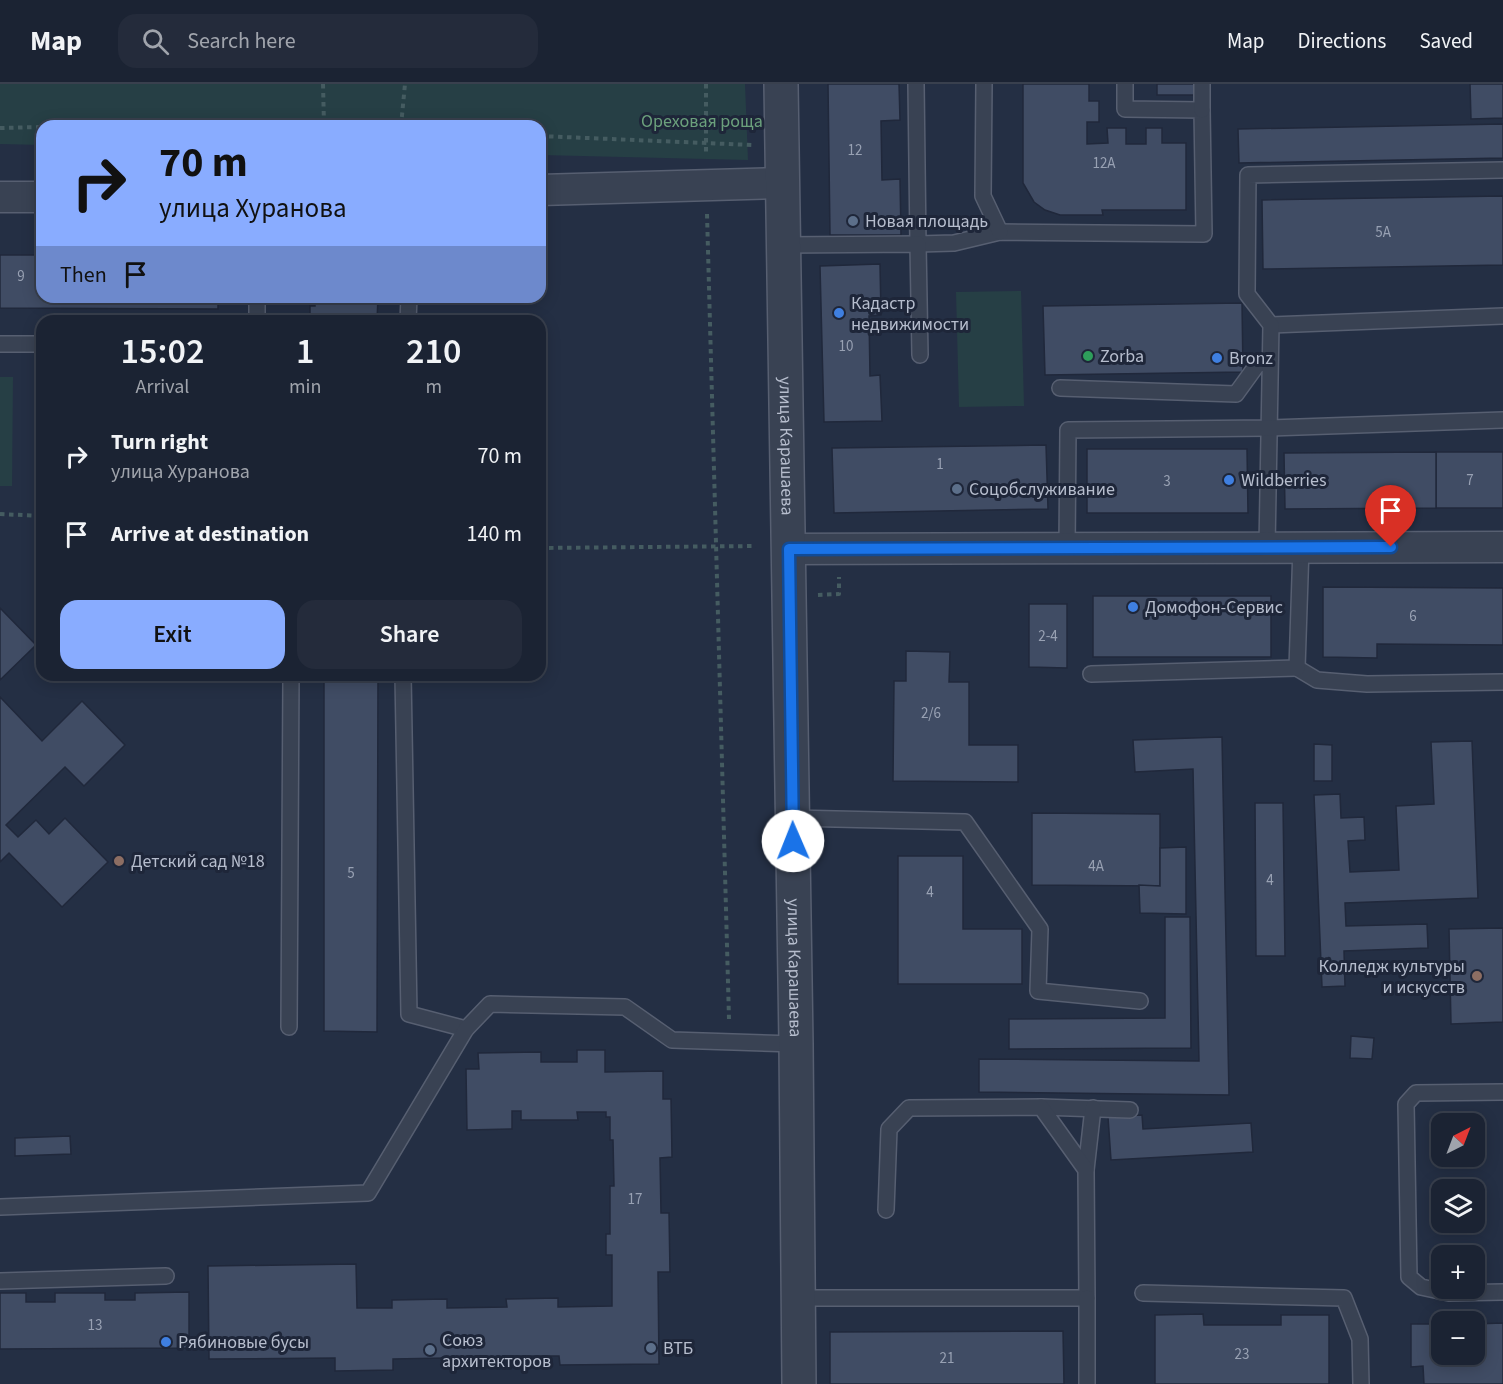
<!DOCTYPE html>
<meta charset="utf-8">
<style>
:root{--surface:#1b2333;--page:#242b3b;--text:#f1f3f6;--muted:#a0a4ac;--line:#39404e;--accent:#89acff}
body{margin:0;font-family:"Source Sans 3",sans-serif;background:var(--page);color:var(--text);height:100vh;display:flex;flex-direction:column;font-size:22px;white-space:nowrap}
*{box-sizing:border-box;margin:0}
p{font-size:20px;color:var(--muted)}
.icon{flex:none;width:33px;height:33px;fill:none;stroke:currentColor;stroke-width:2;stroke-linecap:round;stroke-linejoin:round}
.map{position:relative;flex:1;overflow:hidden}
.details{position:absolute;left:36px;top:231px;width:510px;height:366px;display:flex;flex-direction:column;background:var(--surface);border-radius:18px;box-shadow:0 3px 15px #0003,0 0 0 2px var(--line)}
.details>*{flex:none}
.hud{position:absolute;left:36px;top:36px;width:510px;height:183px;border-radius:18px;box-shadow:0 3px 15px #0003,0 0 0 2px var(--line);background:#89acff;color:#111;overflow:hidden}
.needle{width:39px;rotate:42deg}
.tools{position:absolute;left:1431px;top:1029px;display:grid;gap:12px}
.tools a{display:grid;place-items:center;width:54px;height:54px;border-radius:12px;background:var(--surface);box-shadow:0 3px 15px #0003,0 0 0 2px var(--line);font-size:30px}
.pin{position:absolute;display:grid;place-items:center;width:51px;height:51px;color:#fff;margin:-62px -26px;border-radius:50% 50% 50% 0;rotate:-45deg;box-shadow:0 0 6px #0007}
.pin .icon{rotate:45deg}
.me{position:absolute;width:66px;margin:-33px;rotate:359deg;stroke-linejoin:round;filter:drop-shadow(0 0 4px #0008)}
.turn{display:flex;align-items:center;gap:21px;height:126px;padding:0 24px;font-size:27px}
.turn .icon{width:78px;height:78px;stroke-width:2.5}
.turn b{display:block;font-size:42px;line-height:51px}
.then{display:flex;align-items:center;height:57px;padding:0 24px;background:#0003;gap:12px;font-size:22px}
.eta{display:flex;justify-content:space-evenly;align-items:center;height:102px;text-align:center}
.eta b{font-size:36px;font-weight:600;line-height:42px}
.action{display:flex;gap:12px;margin-top:auto;padding:12px 24px}
.action a{flex:1;height:69px;border-radius:18px;background:var(--accent);color:#111;font-size:24px;font-weight:600;line-height:69px;text-align:center}
.action a+a{background:var(--page);color:var(--text)}
ul{padding:0;list-style:none}
li{display:flex;align-items:center;gap:18px;height:78px;padding:0 24px}
li div{flex:1}
li b{display:block;font-size:22px}
li em{font-style:normal}
header{display:flex;align-items:center;gap:36px;box-sizing:border-box;height:84px;padding:0 30px;background:var(--surface);border-bottom:2px solid var(--line)}
header strong{font-size:28px}
nav{display:flex;gap:33px;margin-inline-start:auto;font-size:21px}
.search{width:420px;height:54px;background:var(--page);display:flex;align-items:center;gap:15px;box-sizing:border-box;padding:0 21px;border-radius:18px;color:var(--muted);font-size:22px}
.map>svg:first-child{display:block}
.green{fill:#263f45}
.building{fill:#404c64;stroke:#20283b;stroke-width:1.5}
.lines{fill:none;stroke-linecap:round;stroke-linejoin:round}
.service-casing{stroke:#575f71;stroke-width:18}
.minor-casing{stroke:#575f71;stroke-width:33}
.tertiary-casing{stroke:#575f71;stroke-width:36}
.path{stroke:#455c61;stroke-width:4;stroke-dasharray:4.5 4.5;stroke-linecap:butt}
.service{stroke:#394253;stroke-width:15}
.minor{stroke:#394253;stroke-width:30}
.tertiary{stroke:#394253;stroke-width:33}
.route-casing{stroke:#114b97;stroke-width:15}
.route{stroke:#1a73e8;stroke-width:10}
.service-dot{fill:#5c6f8a;stroke:#1e2639;stroke-width:2}
.shop-dot{fill:#3f7fe0;stroke:#1e2639;stroke-width:2}
.leisure-dot{fill:#2e9e5b;stroke:#1e2639;stroke-width:2}
.education-dot{fill:#8d6e63;stroke:#1e2639;stroke-width:2}
.labels{text-anchor:middle;dominant-baseline:central;stroke-width:6;stroke-linejoin:round;paint-order:stroke}
.number-label{font-size:15px;fill:#98a1b3}
.park-label{font-size:18px;fill:#6ba07c;stroke:#1e2639}
.poi-label{font-size:18px;fill:#b6bdcd;stroke:#1e2639;text-anchor:start}
.street-label{font-size:18px;fill:#b6bdcd;stroke:#1e2639}
</style>
<header>
<strong>Map</strong>
<div class="search"><svg class="icon" aria-label="search" viewBox="0 0 24 24"><circle cx="10" cy="10" r="6"/><path d="M15 15l6 6"/></svg>Search here</div>
<nav><a>Map</a><a>Directions</a><a>Saved</a></nav>
</header>
<div class="map">
<svg width="1503" height="1300" viewBox="0 0 1503 1300">
<rect width="100%" height="100%" fill="#242f44"/>
<!-- green -->
<g class="green">
<polygon points="0,0 745,0 748,76 540,71 540,42 42,42 42,61 0,60"/>
<polygon points="1021,207 1024,322 959,323 956,208"/>
<polygon points="0,293 13,293 12,402 0,402"/>
</g>
<!-- building -->
<g class="building">
<polygon points="828,0 899,0 900,36 881,37 882,96 900,95 901,151 830,151"/>
<polygon points="1023,0 1089,0 1089,17 1099,17 1099,38 1087,38 1087,60 1108,59 1107,44 1126,44 1126,60 1146,60 1146,44 1162,44 1162,59 1186,59 1186,126 1102,126 1103,131 1060,131 1045,126 1034,118 1023,99"/>
<rect x="1157" y="0" width="38" height="11"/>
<polygon points="1470,0 1503,0 1503,34 1471,35"/>
<polygon points="1503,40 1503,74 1239,79 1238,45"/>
<polygon points="1503,112 1503,181 1263,185 1262,116"/>
<polygon points="0,171 42,171 42,213 218,213 218,225 0,224"/>
<polygon points="880,180 881,231 869,232 870,292 880,291 882,337 824,338 820,182"/>
<polygon points="315,213 378,213 377,237 310,237 310,222 315,222"/>
<polygon points="1242,219 1243,288 1045,291 1043,222"/>
<polygon points="1046,361 1048,425 834,429 832,364"/>
<polygon points="1087,365 1247,365 1248,429 1087,429"/>
<rect x="1436" y="368" width="67" height="56"/>
<polygon points="1436,368 1436,424 1285,425 1284,369"/>
<polygon points="1323,503 1503,504 1503,561 1377,560 1377,574 1323,573"/>
<rect x="1093" y="512" width="178" height="61"/>
<polygon points="1029,520 1067,520 1067,584 1029,583"/>
<polygon points="0,524 36,561 0,596"/>
<polygon points="906,567 950,568 949,598 969,598 969,661 1018,661 1018,698 893,697 894,597 906,597"/>
<polygon points="324,591 378,591 377,948 324,947"/>
<polygon points="0,613 42,657 82,617 125,661 84,702 65,683 6,741 18,753 36,736 49,750 65,734 108,778 62,823 9,769 0,778"/>
<polygon points="1222,653 1229,1011 979,1008 979,975 1199,977 1193,685 1135,688 1133,656"/>
<polygon points="1472,657 1478,814 1345,819 1346,842 1427,840 1428,864 1344,867 1345,902 1322,903 1314,711 1340,710 1341,734 1364,733 1365,756 1348,757 1350,788 1399,786 1396,722 1434,720 1431,658"/>
<polygon points="1314,660 1332,661 1332,697 1314,697"/>
<polygon points="1255,719 1283,719 1285,872 1256,872"/>
<polygon points="1032,729 1160,730 1160,802 1032,801"/>
<polygon points="1186,763 1186,830 1140,829 1139,801 1160,802 1160,764"/>
<polygon points="898,772 963,772 963,845 1022,845 1022,900 898,900"/>
<polygon points="1165,833 1190,833 1191,964 1009,965 1009,935 1165,934"/>
<polygon points="1503,844 1503,938 1451,940 1449,845"/>
<polygon points="1351,952 1374,954 1372,975 1350,974"/>
<polygon points="577,966 605,966 605,988 663,987 663,1015 671,1015 672,1073 660,1074 661,1129 669,1129 670,1188 658,1188 659,1280 560,1281 559,1272 503,1272 503,1282 447,1283 447,1274 393,1275 393,1286 335,1287 335,1274 209,1275 208,1182 356,1180 357,1224 392,1224 392,1216 447,1215 447,1224 507,1223 506,1215 558,1214 558,1223 612,1222 612,1171 606,1171 606,1150 610,1150 610,1102 614,1102 613,1056 610,1056 610,1033 606,1033 606,1028 577,1028 578,1036 521,1036 521,1027 512,1027 512,1045 467,1046 466,985 479,985 478,969 541,968 541,978 577,978"/>
<polygon points="1142,1031 1143,1045 1251,1039 1253,1068 1111,1076 1108,1033"/>
<polygon points="70,1052 71,1070 15,1072 15,1054"/>
<polygon points="189,1208 189,1264 0,1265 0,1209 26,1209 26,1218 55,1218 55,1209 105,1209 105,1216 135,1216 135,1209"/>
<polygon points="1203,1230 1204,1241 1281,1241 1281,1231 1329,1231 1329,1300 1155,1300 1155,1231"/>
<polygon points="1503,1239 1503,1300 1424,1300 1423,1282 1411,1283 1411,1240 1442,1240 1442,1270 1474,1270 1474,1240"/>
<polygon points="1063,1247 1064,1300 830,1300 830,1248"/>
</g>
<g class="lines">
<defs>
<g id="service">
<polyline points="916,0 918,160 954,159 1000,148 1204,150 1202,26 1125,25 1125,0"/>
<polyline points="984,0 983,112 1000,148"/>
<polyline points="1202,0 1202,26"/>
<polyline points="783,161 918,160 920,271"/>
<polyline points="257,213 257,237"/>
<polyline points="408,237 409,213"/>
<polyline points="1271,241 1503,232"/>
<polyline points="0,260 42,260"/>
<polyline points="1060,304 1236,310 1257,281 1270,276"/>
<polyline points="1267,463 1271,241 1247,210 1248,91 1503,86"/>
<polyline points="1067,464 1068,346 1269,344 1503,336"/>
<polyline points="1297,584 1317,596 1367,600 1503,598"/>
<polyline points="1091,590 1297,584 1301,463"/>
<polyline points="403,591 409,930 466,945"/>
<polyline points="793,734 965,738 1040,845 1038,907 1140,917"/>
<polyline points="289,943 291,591"/>
<polyline points="1503,1008 1416,1009 1406,1020 1409,1193 1421,1203 1449,1209 1503,1208"/>
<polyline points="1041,1023 1130,1026"/>
<polyline points="1086,1086 1093,1024"/>
<polyline points="0,1123 368,1109 466,945 490,920 625,923 672,956 796,960"/>
<polyline points="0,1197 166,1192"/>
<polyline points="1143,1209 1344,1214 1360,1255 1361,1300"/>
<polyline points="797,1214 1087,1214 1086,1086 1041,1023 909,1024 889,1045 886,1126"/>
<polyline points="1087,1214 1087,1300"/>
</g>
<g id="minor">
<polyline points="540,106 782,99"/>
<polyline points="0,113 42,113"/>
<polyline points="789,465 1503,463"/>
</g>
<g id="tertiary">
<path id="s1" d="M781,0L796,960L799,1300"/>
</g>
</defs>
<!-- service casing -->
<use href="#service" class="service-casing"/>
<!-- minor casing -->
<use href="#minor" class="minor-casing"/>
<!-- tertiary casing -->
<use href="#tertiary" class="tertiary-casing"/>
<!-- path -->
<g class="path">
<polyline points="323,0 324,41"/>
<polyline points="706,0 706,71"/>
<polyline points="210,42 342,42"/>
<polyline points="401,42 405,0"/>
<polyline points="0,44 42,43"/>
<polyline points="540,52 752,61"/>
<polyline points="707,130 729,935"/>
<polyline points="0,430 42,432"/>
<polyline points="540,464 756,462"/>
<polyline points="818,511 839,510 839,493"/>
</g>
<!-- service -->
<use href="#service" class="service"/>
<!-- minor -->
<use href="#minor" class="minor"/>
<!-- tertiary -->
<use href="#tertiary" class="tertiary"/>
</g>
<g class="lines">
<defs>
<polyline id="route" points="793,757 789,465 1391,463"/>
</defs>
<!-- route casing -->
<use href="#route" class="route-casing"/>
<!-- route -->
<use href="#route" class="route"/>
</g>
<!-- markers -->
<g class="service-dot">
<circle cx="853" cy="137" r="6"/>
<circle cx="957" cy="405" r="6"/>
<circle cx="651" cy="1264" r="6"/>
<circle cx="430" cy="1266" r="6"/>
</g>
<g class="shop-dot">
<circle cx="839" cy="229" r="6"/>
<circle cx="1217" cy="274" r="6"/>
<circle cx="1229" cy="396" r="6"/>
<circle cx="1133" cy="523" r="6"/>
<circle cx="166" cy="1258" r="6"/>
</g>
<circle class="leisure-dot" cx="1088" cy="272" r="6"/>
<g class="education-dot">
<circle cx="119" cy="777" r="6"/>
<circle cx="1477" cy="892" r="6"/>
</g>
<g class="labels">
<!-- number labels -->
<g class="number-label">
<text x="855" y="66">12</text>
<text x="1104" y="79">12А</text>
<text x="1383" y="148">5А</text>
<text x="21" y="192">9</text>
<text x="846" y="262">10</text>
<text x="940" y="380">1</text>
<text x="1470" y="396">7</text>
<text x="1167" y="397">3</text>
<text x="1413" y="532">6</text>
<text x="1048" y="552">2-4</text>
<text x="931" y="629">2/6</text>
<text x="1096" y="782">4А</text>
<text x="351" y="789">5</text>
<text x="1270" y="796">4</text>
<text x="930" y="808">4</text>
<text x="635" y="1115">17</text>
<text x="95" y="1241">13</text>
<text x="1242" y="1270">23</text>
<text x="947" y="1274">21</text>
</g>
<!-- park labels -->
<g class="park-label">
<text x="702" y="37">Ореховая роща</text>
</g>
<!-- poi labels -->
<g class="poi-label">
<text x="865" y="137">Новая площадь</text>
<text x="851" y="219">Кадастр<tspan x="851" dy="21">недвижимости</tspan></text>
<text x="1100" y="272">Zorba</text>
<text x="1229" y="274">Bronz</text>
<text x="1241" y="396">Wildberries</text>
<text x="969" y="405">Соцобслуживание</text>
<text x="1145" y="523">Домофон-Сервис</text>
<text x="131" y="777">Детский сад №18</text>
<text x="1465" y="882" text-anchor="end">Колледж культуры<tspan x="1465" dy="21">и искусств</tspan></text>
<text x="442" y="1256">Союз<tspan x="442" dy="21">архитекторов</tspan></text>
<text x="178" y="1258">Рябиновые бусы</text>
<text x="663" y="1264">ВТБ</text>
</g>
<!-- street labels -->
<g class="street-label">
<text stroke="none"><textPath href="#s1" startOffset="362">улица Карашаева</textPath></text>
<text stroke="none"><textPath href="#s1" startOffset="884">улица Карашаева</textPath></text>
</g>
</g>
</svg>
<div class="tools">
<a><svg class="needle" viewBox="-14 -14 28 28"><path d="M0-13l5 13h-10z" fill="#e53935"/><path d="M0 13l5-13h-10z" fill="#a0a4ac"/></svg></a>
<a><svg class="icon" aria-label="layers" viewBox="0 0 24 24"><path d="M12 4l9 5-9 5-9-5zM3 14l9 5 9-5"/></svg></a>
<a>+</a>
<a>−</a>
</div>
<div class="pin" style="left:1391px;top:463px;background:#d93025"><svg class="icon" aria-label="arrive" viewBox="0 0 24 24"><path d="M6 21V4h12l-3 4 3 4H6"/></svg></div>
<svg class="me" style="left:793px;top:757px" viewBox="-20 -20 40 40"><circle r="19" fill="#fff"/><path d="M0-13L10 11 0 6-10 11z" fill="#1a73e8"/></svg>
<div class="hud">
<div class="turn"><svg class="icon" aria-label="right" viewBox="0 0 24 24"><path d="M7 20v-9h11M14 6l5 5-5 5"/></svg><div><b>70 m</b>улица Хуранова</div></div>
<div class="then">Then<svg class="icon" aria-label="arrive" viewBox="0 0 24 24"><path d="M6 21V4h12l-3 4 3 4H6"/></svg></div>
</div>
<section class="details">
<div class="eta">
<div><b>15:02</b><p>Arrival</p></div>
<div><b>1</b><p>min</p></div>
<div><b>210</b><p>m</p></div>
</div>
<ul>
<li><svg class="icon" aria-label="right" viewBox="0 0 24 24"><path d="M7 20v-9h11M14 6l5 5-5 5"/></svg><div><b>Turn right</b><p>улица Хуранова</p></div><em>70 m</em></li>
<li><svg class="icon" aria-label="arrive" viewBox="0 0 24 24"><path d="M6 21V4h12l-3 4 3 4H6"/></svg><div><b>Arrive at destination</b></div><em>140 m</em></li>
</ul>
<div class="action"><a>Exit</a><a>Share</a></div>
</section>
</div>
